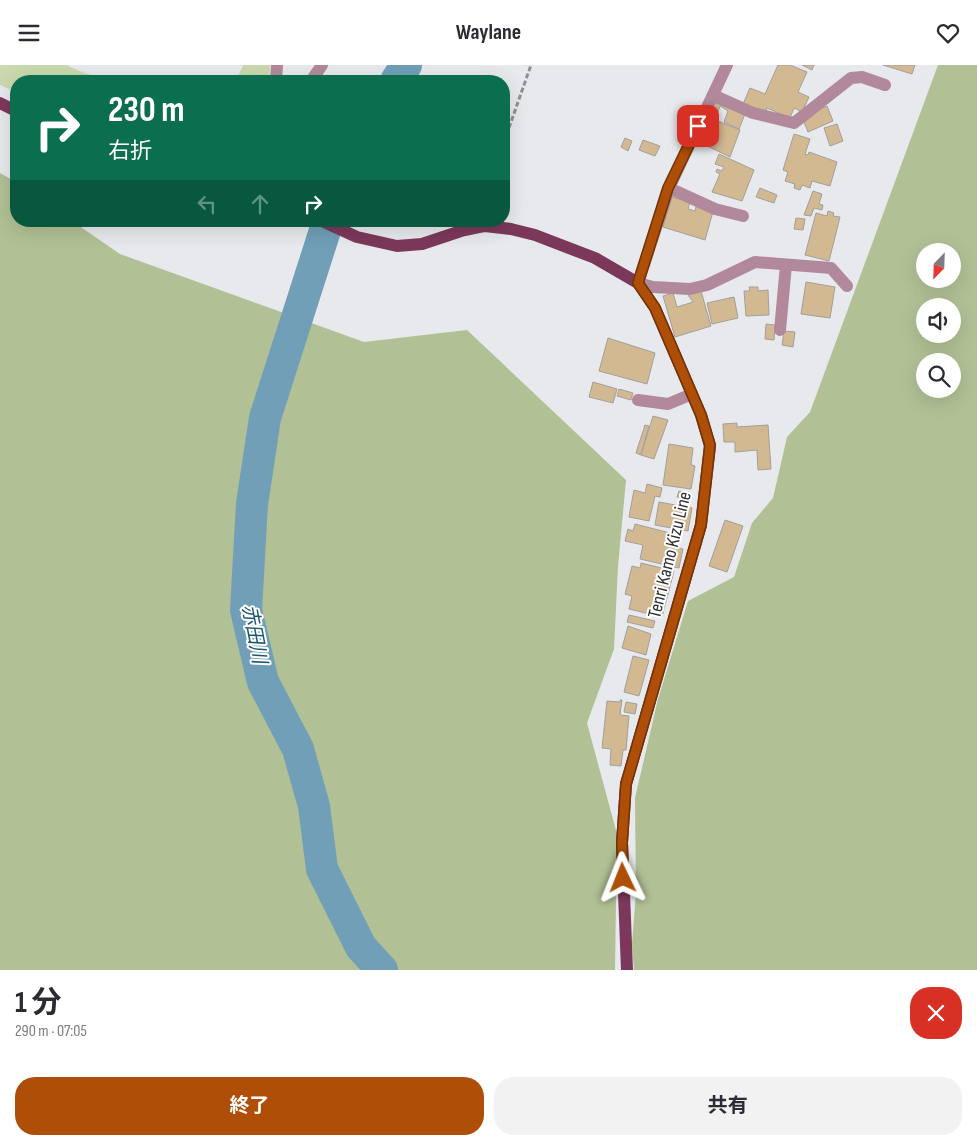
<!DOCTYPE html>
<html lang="ja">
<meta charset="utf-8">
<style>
:root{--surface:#fff;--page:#f2f2f3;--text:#2b2b33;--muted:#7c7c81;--accent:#ae4e07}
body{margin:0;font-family:"Sofia Sans Condensed","Noto Sans JP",sans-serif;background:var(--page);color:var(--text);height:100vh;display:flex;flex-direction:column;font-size:19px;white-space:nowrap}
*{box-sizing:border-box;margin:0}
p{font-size:16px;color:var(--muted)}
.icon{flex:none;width:28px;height:28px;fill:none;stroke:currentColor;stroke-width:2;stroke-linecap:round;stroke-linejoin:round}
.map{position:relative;height:905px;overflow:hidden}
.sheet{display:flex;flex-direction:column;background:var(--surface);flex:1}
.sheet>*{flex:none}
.guide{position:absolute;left:10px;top:10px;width:500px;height:152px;border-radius:20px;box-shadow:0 5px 20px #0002;background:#0b6e4f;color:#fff;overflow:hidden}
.needle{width:32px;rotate:203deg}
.controls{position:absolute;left:916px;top:178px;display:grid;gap:10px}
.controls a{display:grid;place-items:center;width:45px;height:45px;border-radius:50%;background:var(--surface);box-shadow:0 5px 20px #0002;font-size:25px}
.pin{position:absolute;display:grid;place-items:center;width:42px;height:42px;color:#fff;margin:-21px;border-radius:10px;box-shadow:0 2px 8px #0006}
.me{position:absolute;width:55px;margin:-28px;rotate:358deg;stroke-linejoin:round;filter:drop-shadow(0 0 4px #0008)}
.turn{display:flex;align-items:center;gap:18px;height:105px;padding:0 15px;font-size:22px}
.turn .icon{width:65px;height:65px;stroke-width:2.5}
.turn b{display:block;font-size:35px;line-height:42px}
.lanes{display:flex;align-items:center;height:48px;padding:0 15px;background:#0003;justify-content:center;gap:25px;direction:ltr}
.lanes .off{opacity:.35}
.round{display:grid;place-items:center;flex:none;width:52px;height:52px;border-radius:20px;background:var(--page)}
.summary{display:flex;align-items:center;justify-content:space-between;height:85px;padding:0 15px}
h1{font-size:30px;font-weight:700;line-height:38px}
.cta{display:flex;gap:10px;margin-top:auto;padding:10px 15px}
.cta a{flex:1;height:58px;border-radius:20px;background:var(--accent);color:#fff;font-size:20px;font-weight:700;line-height:58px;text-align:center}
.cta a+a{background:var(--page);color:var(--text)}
header{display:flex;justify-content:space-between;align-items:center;height:65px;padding:0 15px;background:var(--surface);font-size:22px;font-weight:700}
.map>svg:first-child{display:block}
.green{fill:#cad8af}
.forest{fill:#b1c095;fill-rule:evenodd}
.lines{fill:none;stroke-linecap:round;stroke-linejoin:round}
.river{stroke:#709fb7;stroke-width:32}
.building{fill:#d3b991;stroke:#a19f9d}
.path{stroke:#8f9092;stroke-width:3;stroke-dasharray:5 2.5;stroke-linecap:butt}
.street{stroke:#b1899b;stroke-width:12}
.primary{stroke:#7c385b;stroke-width:12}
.route-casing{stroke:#713305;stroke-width:12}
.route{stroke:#ae4e07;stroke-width:9}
.labels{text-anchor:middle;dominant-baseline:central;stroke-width:4;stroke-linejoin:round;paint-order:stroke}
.street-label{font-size:19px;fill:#2c2d2e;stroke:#fff}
.water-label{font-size:20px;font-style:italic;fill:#1c5771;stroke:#fff}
</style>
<header><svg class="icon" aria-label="menu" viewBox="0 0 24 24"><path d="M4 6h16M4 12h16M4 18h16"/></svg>Waylane<svg class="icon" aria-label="heart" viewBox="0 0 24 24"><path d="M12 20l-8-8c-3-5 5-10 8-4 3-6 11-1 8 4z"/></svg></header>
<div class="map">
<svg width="977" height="905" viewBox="0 0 977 905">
<rect width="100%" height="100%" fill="#e8e9ec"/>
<!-- green -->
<g class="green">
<polygon points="0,0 66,0 84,8 113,16 16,16 16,27 0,20"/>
<polygon points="243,0 270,0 269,16 236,16"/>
</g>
<!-- forest -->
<g class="forest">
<path d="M938,0H977V905H634L632,878L636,828L635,733L658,634L688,536L734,512L752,458L773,433L787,372L810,347ZM925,186H952V214H925ZM925,241H952V269H925ZM925,296H952V324H925Z"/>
<polygon points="0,108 16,117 16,156 72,156 120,189 364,277 467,265 626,415 618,501 614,584 587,658 617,769 615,905 0,905"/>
</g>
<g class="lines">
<!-- river -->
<g class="river">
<polyline points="396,16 406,0"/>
<polyline points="328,156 265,353 252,439 246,545 263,617 298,684 314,741 322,804 361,882 382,905"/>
</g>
</g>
<!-- building -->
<g class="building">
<polygon points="778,0 790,0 807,7 798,27 809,32 802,47 794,43 790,53 767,43 765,48 743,39 750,23 765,29"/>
<polygon points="802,0 814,0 812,5"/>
<polygon points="883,0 915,0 912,9"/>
<polygon points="715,38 745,49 739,64 724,57 728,46 722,42 720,41 716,52 710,49"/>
<polygon points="827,41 833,56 808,67 802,52"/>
<polygon points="708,52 740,65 730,92 699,77"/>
<polygon points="837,59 843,76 830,81 824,63"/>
<polygon points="794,69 810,74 805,89 808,90 809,87 837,97 830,121 812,116 810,123 802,120 800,125 794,123 795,119 785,116 788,107 783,105"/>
<polygon points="625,73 632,76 628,86 621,82"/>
<polygon points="643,75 660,81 655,91 639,85"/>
<polygon points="719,89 754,105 742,136 712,127 720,109 716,107 717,104 722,106 724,102 715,99"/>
<polygon points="760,123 777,130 774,138 756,132"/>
<polygon points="813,126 822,129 819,139 823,140 822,145 814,143 811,151 804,150"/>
<polygon points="672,132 690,137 688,144 695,146 697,138 714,143 705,175 663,162"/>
<polygon points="828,146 834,148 833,151 840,152 829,196 805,190 816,148 827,151"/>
<polygon points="796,153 805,154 803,165 794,164"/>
<polygon points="806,217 835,222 830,253 801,249"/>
<polygon points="749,222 758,222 758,226 768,225 769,250 746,251 744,226 750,226"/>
<polygon points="701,226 711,261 675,272 663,231 673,228 677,242 693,237 688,230"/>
<polygon points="734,232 738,253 712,259 707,238"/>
<polygon points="766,259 775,260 774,275 765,274"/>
<polygon points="784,266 795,267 793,282 782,280"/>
<polygon points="608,273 655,288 647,319 599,306"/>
<polygon points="593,317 617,324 613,338 589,332"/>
<polygon points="619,324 633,328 631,335 617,331"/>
<polygon points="653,351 668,355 654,394 641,390"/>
<polygon points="737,358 737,362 768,360 771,404 758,405 757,385 735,387 735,377 724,377 723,359"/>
<polygon points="645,360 649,361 641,390 636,388"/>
<polygon points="669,379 693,383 691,400 695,401 691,424 663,420"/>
<polygon points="647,419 662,423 660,432 655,431 649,456 629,452 634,425 645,428"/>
<polygon points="679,426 691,429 689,434 677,432"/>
<polygon points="659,437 692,443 688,466 655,460"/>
<polygon points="725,455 743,461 727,507 709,501"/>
<polygon points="635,459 670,468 667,480 683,484 679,503 640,494 643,480 625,476 628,464 633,466"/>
<polygon points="641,498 674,506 662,552 629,544 632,531 625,529 632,501 640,503"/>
<polygon points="629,550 655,556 653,563 627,557"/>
<polygon points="628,561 651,569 646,590 622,583"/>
<polygon points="633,591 649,595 639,631 624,627"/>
<polygon points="620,635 622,635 620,650 629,651 626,685 623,685 621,701 610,700 611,684 602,683 607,636 620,637"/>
<polygon points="626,637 637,639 635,649 624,647"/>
</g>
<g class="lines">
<!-- path -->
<polyline class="path" points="504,77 531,0"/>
<!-- street -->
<g class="street">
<polyline points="727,0 669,123 638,218 653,222 690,224 707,220 755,197 831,203 847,221"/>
<polyline points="276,16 277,0"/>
<polyline points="311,16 322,0"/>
<polyline points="713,30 753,48 794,58 851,13 862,12 885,20"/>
<polyline points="669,123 715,144 743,151"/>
<polyline points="780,265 786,200"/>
<polyline points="638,335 668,339 692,329"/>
</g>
<!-- primary -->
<g class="primary">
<polyline points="0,38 16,46"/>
<polyline points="322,156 357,172 397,181 422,179 461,166 485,161 511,164 535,170 595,193 638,218 655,243 701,350 710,381 701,460 626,719 622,777 627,905"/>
</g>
</g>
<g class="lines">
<defs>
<polyline id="route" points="623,813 622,778 626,719 701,460 710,380 701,350 655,243 638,218 668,123 698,61"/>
</defs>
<!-- route casing -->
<use href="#route" class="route-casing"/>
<!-- route -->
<use href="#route" class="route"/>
</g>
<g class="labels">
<!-- street labels -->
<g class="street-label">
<text transform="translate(670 490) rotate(-76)">Tenri Kamo Kizu Line</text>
</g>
<!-- water labels -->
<g class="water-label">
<text transform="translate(254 569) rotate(79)">赤田川</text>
</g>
</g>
</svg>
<div class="controls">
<a><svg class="needle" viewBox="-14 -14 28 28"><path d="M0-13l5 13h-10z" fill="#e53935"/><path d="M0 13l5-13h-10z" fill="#7c7c81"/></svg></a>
<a><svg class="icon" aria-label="sound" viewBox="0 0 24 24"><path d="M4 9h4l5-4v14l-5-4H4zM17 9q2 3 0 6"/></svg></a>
<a><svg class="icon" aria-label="search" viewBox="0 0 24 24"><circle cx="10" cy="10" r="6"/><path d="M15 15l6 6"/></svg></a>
</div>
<div class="pin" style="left:698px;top:61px;background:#d93025"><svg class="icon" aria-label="arrive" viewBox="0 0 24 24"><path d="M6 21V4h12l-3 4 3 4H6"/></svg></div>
<svg class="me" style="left:623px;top:813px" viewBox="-20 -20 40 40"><path d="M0-17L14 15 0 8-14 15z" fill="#ae4e07" stroke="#fff" stroke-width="4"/></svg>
<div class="guide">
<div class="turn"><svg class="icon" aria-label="right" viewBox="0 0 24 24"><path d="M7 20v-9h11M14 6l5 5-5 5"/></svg><div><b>230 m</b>右折</div></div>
<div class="lanes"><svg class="icon off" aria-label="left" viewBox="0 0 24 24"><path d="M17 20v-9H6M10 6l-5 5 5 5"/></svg><svg class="icon off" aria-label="ahead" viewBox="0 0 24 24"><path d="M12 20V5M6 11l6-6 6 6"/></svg><svg class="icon" aria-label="right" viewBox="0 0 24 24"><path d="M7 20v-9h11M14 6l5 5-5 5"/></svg></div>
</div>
</div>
<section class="sheet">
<div class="summary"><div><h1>1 分</h1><p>290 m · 07:05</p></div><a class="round" style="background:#d93025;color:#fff"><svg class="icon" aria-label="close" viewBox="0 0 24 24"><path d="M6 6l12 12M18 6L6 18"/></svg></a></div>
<div class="cta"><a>終了</a><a>共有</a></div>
</section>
